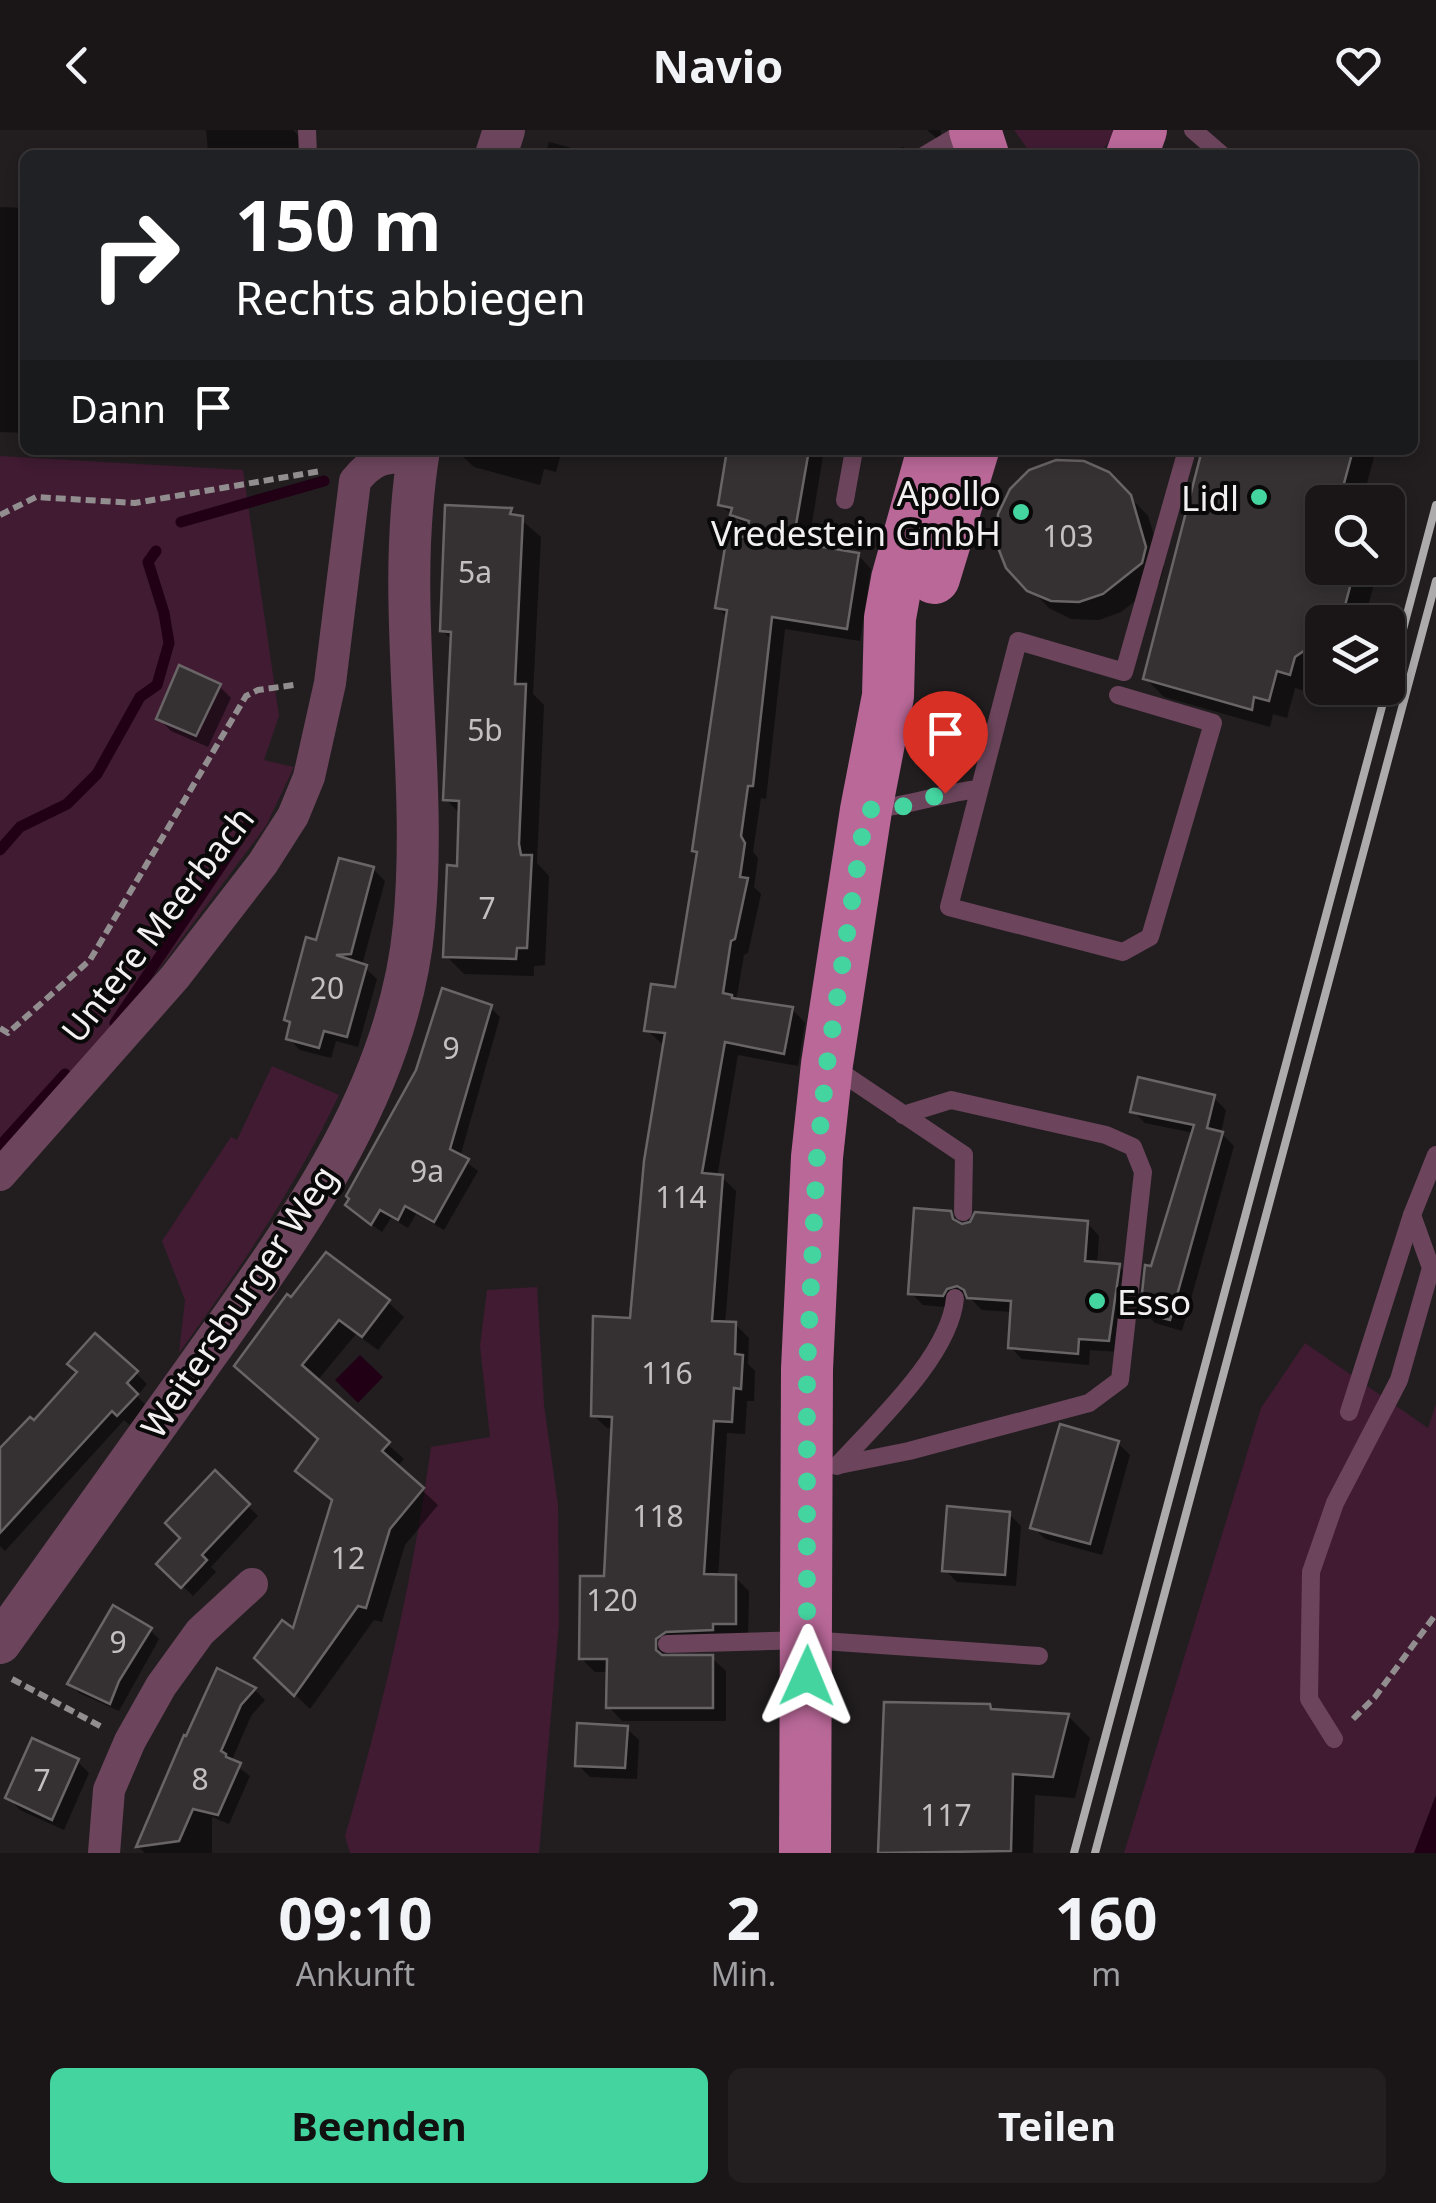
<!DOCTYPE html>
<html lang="de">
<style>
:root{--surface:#1a1618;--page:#231f21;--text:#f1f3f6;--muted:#9f9fa2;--line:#383537;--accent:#44d49f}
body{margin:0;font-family:"Noto Sans",sans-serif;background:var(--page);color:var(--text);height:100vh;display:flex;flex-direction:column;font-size:38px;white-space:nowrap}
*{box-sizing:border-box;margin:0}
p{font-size:32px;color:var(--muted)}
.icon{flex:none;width:55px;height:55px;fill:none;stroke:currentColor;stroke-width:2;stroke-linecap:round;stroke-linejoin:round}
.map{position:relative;height:1723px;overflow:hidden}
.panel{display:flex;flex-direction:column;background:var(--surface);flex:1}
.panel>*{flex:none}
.guide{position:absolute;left:20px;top:20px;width:1398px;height:305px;border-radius:15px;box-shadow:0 5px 15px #0003,0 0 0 2px var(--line);background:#202124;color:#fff;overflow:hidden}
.buttons{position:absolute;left:1305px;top:355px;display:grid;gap:20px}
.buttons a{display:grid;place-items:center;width:100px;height:100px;border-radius:15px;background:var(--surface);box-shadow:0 5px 15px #0003,0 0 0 2px var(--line);font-size:50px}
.pin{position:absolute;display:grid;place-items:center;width:85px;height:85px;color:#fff;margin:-102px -42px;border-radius:50% 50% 50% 0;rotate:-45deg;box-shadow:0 0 10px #0007}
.pin .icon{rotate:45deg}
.me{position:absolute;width:110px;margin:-55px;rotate:1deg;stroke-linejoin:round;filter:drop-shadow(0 0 8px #0008)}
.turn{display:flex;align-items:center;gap:35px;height:210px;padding:0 50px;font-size:45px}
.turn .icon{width:130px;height:130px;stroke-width:2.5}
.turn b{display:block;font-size:70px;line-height:85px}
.then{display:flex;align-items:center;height:95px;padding:0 50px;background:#0003;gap:20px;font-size:38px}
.eta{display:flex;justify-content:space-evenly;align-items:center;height:170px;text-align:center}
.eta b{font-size:60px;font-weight:700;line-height:70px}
.action{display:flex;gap:20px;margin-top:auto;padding:20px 50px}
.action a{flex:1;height:115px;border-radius:15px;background:var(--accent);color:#111;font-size:40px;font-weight:700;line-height:115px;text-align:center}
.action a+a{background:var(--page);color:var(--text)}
header{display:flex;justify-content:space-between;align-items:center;height:130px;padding:0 50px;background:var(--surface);font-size:45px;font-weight:700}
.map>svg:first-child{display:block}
.green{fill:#401b32}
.water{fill:#210015}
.shadow{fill:#0007}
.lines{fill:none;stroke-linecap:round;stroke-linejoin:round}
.stream{stroke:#210015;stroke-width:11}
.building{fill:#353133;stroke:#696567;stroke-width:2.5}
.path{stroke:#928e90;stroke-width:6;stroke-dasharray:10 5;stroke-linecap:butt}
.service{stroke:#6c455c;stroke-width:18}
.minor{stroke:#6c455c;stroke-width:32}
.tertiary{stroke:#6c455c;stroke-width:42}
.primary{stroke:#b96898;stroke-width:52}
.rail{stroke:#aeabad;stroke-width:8}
.route{stroke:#44d49f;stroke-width:18;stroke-dasharray:0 32.4}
.poi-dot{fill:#44d49f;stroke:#0a0909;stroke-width:4}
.labels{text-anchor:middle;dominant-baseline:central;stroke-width:8;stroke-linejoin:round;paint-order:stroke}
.number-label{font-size:30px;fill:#c4c0c2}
.poi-label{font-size:35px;fill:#f3f0f2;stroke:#0a0909;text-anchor:end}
.street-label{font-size:35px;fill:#f3f0f2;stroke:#0a0909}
</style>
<header><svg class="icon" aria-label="back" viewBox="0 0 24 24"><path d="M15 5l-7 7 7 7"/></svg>Navio<svg class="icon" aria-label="heart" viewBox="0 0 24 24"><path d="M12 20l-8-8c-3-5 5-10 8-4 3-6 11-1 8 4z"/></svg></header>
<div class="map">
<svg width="1436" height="1723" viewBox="0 0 1436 1723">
<rect width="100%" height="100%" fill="#221e20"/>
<!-- green -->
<g class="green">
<polygon points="1014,0 1117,0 1099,25 1032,25"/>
<polygon points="0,326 243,340 279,586 264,630 294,637 266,696 153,847 0,1026"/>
<path d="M272,936L339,965C295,1058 239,1140 179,1223L185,1170L162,1111L231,1007L237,1010Z"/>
<path d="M537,1157L544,1275L558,1375L559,1493L539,1723H350L345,1706C383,1578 413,1449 431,1317L490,1307L480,1216L487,1160Z"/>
<polygon points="1305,1213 1428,1298 1436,1274 1436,1665 1414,1723 1124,1723 1261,1278"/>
</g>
<!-- water -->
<g class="water">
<polygon points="360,1225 383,1247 358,1273 335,1250"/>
<polygon points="1436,1665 1436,1723 1414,1723"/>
</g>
<!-- shadow -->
<g class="shadow">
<polygon points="206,0 293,0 300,7 303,25 205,25 204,22 208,21"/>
<polygon points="927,0 941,0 941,12"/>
<polygon points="549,12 598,25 545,25"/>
<polygon points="904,17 912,25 868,25"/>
<polygon points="0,77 25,78 25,303 0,302"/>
<polygon points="456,320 562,320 556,342 544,339 540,355 474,337"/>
<polygon points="730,320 824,320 808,417 858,425 871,439 860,511 785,499 766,669 761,668 753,722 758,728 754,757 761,764 748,823 744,825 736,871 792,879 805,893 798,936 738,925 717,1047 722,1047 736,1061 725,1194 735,1194 749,1208 748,1234 755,1241 754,1271 747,1271 745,1304 727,1303 718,1447 735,1447 749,1461 748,1507 673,1517 667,1529 712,1528 726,1541 726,1591 622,1591 609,1577 610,1542 595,1542 581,1528 606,1449 614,1299 607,1298 593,1285 633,1190 665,914 661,913 647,900 677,860 699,724 695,720 728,488 717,477 749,399 720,375"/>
<polygon points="1205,320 1376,320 1362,372 1322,372 1322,438 1378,438 1364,492 1322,492 1322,539 1313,546 1309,562 1295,558 1287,588 1273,584 1270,597 1164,567 1146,549"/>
<polygon points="1108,344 1148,386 1164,437 1160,452 1121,482 1099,490 1071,489 1049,478 1008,436"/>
<polygon points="510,380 541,407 533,564 544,575 537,733 549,746 545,835 534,836 534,846 464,844 446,826 459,738 461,685 446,669 453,511 442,500"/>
<polygon points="219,556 231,568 208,617 171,601 159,589"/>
<polygon points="373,739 385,751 362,835 377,849 358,917 336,911 331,928 300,920 288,908 318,813"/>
<polygon points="490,877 500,887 460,1027 478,1041 444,1100 416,1084 408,1098 391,1088 382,1102 358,1085 418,941"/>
<polygon points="1214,968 1226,980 1221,1003 1234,1016 1182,1201 1155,1193 1143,1181 1194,1003 1145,993 1133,981"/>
<polygon points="949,1083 963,1097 1087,1093 1099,1106 1097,1135 1119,1136 1131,1148 1121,1222 1090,1220 1089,1235 1022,1229 1010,1217 1013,1182 982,1180 969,1167 958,1170 955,1178 923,1175 911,1163"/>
<polygon points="288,1168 388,1172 404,1187 378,1220 356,1204 317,1251 404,1329 397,1337 438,1375 405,1415 382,1492 374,1490 310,1579 257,1528 295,1502 333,1372 298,1341 320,1310 252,1252"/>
<polygon points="136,1243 147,1254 137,1266 147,1276 130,1295 124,1290 5,1421 0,1416 0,1322 34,1294"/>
<polygon points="1118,1313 1130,1325 1102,1425 1045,1409 1033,1397"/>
<polygon points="215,1344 258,1386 211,1437 216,1442 193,1466 160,1434 184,1408"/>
<polygon points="1009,1384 1021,1396 1016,1456 957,1452 945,1440"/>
<polygon points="150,1500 159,1509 119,1581 79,1563 70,1554"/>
<polygon points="218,1542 255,1560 265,1570 251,1586 231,1632 250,1646 229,1694 212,1687 212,1723 145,1723 139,1717 185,1608"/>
<polygon points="886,1574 989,1577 994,1582 1068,1586 1090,1608 1075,1668 1035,1665 1033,1723 880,1723"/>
<polygon points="626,1598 639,1610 637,1649 590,1647 578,1635"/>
<polygon points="77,1631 89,1643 64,1700 20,1680 8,1667"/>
</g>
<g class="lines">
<!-- stream -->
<g class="stream">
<polyline points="181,392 324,351"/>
<polyline points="0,720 20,697 67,674 97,644 140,567 157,555 169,513 164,483 148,432 156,421"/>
<polyline points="115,893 251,691"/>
<polyline points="0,1016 65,944"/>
</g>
</g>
<!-- building -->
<g class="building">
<polygon points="727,320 809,320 793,412 859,423 847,499 772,487 753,656 748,656 741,706 745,713 740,747 748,748 735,809 731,811 723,863 732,865 732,868 793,877 784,924 725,912 702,1043 723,1045 712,1191 736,1192 735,1224 743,1225 741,1259 734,1258 732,1292 714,1291 704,1444 736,1445 736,1494 713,1494 713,1500 666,1502 656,1509 656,1520 662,1525 713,1525 713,1578 606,1578 607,1529 579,1529 580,1446 604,1446 612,1287 591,1286 593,1186 630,1188 644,1031 665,903 644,901 651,854 675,857 697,722 692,721 727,480 715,478 727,405 745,407 749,391 730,385 732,378 718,375"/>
<polygon points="1202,320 1353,320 1339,372 1322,372 1322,438 1355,438 1342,487 1328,483 1326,492 1322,492 1321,509 1295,527 1290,545 1277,541 1269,571 1254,567 1252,580 1143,549"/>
<polygon points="1056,330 1084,331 1109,342 1131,365 1146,417 1142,433 1103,464 1079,472 1051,471 1027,461 1006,438 997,415 998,384 1010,359 1029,340"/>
<polygon points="445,375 512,378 510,384 523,386 515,554 526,554 519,714 521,725 532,725 527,818 517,818 516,829 443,827 447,735 457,736 459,671 443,670 451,502 440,501"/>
<polygon points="179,535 221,554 196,606 156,589"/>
<polygon points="339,728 374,737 351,824 336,825 367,835 347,907 324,901 319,918 286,909 290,892 284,890 306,807 316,810"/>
<polygon points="442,858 492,875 450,1019 469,1029 434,1092 405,1076 398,1090 380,1080 371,1095 345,1075 349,1069 346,1066 416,940"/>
<polygon points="1138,947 1215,965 1207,998 1223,1002 1170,1190 1140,1182 1145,1135 1151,1136 1194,995 1130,982"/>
<polygon points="914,1078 951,1081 953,1089 962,1094 970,1092 975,1082 1088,1091 1085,1131 1120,1134 1109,1211 1079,1209 1078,1224 1008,1218 1011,1171 967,1168 964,1160 957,1156 947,1159 943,1166 908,1164"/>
<polygon points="326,1122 390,1170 362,1207 339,1190 302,1235 390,1312 382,1321 424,1358 390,1399 366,1478 358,1476 294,1566 254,1528 282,1490 293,1498 332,1370 295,1341 318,1309 234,1236 287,1164 291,1167"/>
<polygon points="95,1203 138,1241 127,1253 138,1264 117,1286 112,1281 0,1403 0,1318 30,1287 34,1290 77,1242 67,1234"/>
<polygon points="1060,1294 1119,1311 1090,1414 1030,1398"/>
<polygon points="215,1340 250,1374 202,1425 207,1430 181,1458 156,1434 180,1408 165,1393"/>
<polygon points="947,1376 1010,1382 1005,1445 942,1441"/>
<polygon points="113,1475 152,1498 119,1551 110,1574 67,1554"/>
<polygon points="217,1538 256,1558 241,1575 221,1621 226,1624 226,1627 241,1633 218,1685 193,1679 179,1711 136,1717 184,1605 186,1606"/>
<polygon points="884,1572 990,1574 991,1579 1069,1584 1053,1647 1013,1644 1011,1721 878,1723"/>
<polygon points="577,1593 628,1596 625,1638 575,1636"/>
<polygon points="32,1608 79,1629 52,1690 5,1668"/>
</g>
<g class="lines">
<!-- path -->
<g class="path">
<polyline points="0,385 36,367 135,373 321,341"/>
<polyline points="0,898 8,903 90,830 246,566 258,560 294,555"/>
<polyline points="12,1549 102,1597"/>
<polyline points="1353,1589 1375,1567 1436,1484"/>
</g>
<!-- service -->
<g class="service">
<polyline points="307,0 308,25"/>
<polyline points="1193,0 1222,25"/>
<polyline points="925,25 967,0"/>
<polyline points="845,370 854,320"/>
<polyline points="1118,565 1213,593 1150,807 1123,822 949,777 1018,511 1124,542 1187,320"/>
<path d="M872,679C908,676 942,663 979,659"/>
<polyline points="833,937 964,1025 963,1082"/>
<polyline points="1349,1282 1412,1085 1436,1025"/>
<polyline points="839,1335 909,1321 1089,1273 1120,1250 1143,1042 1133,1017 1106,1005 951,970 903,985"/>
<path d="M837,1336C875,1294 950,1226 955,1168"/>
<polyline points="667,1514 808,1510 1039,1526"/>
<polyline points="1334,1609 1309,1569 1311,1442 1335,1373 1399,1250 1431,1138 1412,1085"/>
</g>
<!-- minor -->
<g class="minor">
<path d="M0,1045L175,847L263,733L293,686L309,647L330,553L355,351C375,326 387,327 418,326"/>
<polyline points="104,1723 109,1660 130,1611 161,1556 200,1502 252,1454"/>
</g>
<!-- tertiary -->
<g class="tertiary">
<polyline points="496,25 504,0"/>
<path d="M0,1513C63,1425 126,1337 189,1249C286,1112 398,968 414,795C429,636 393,478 419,320"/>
</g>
<!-- primary -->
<g class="primary">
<polyline points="975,0 983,25"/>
<polyline points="1132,25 1141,0"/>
<polyline points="934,448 973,320"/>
<polyline points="805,1723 807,1239 817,1027 827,934 866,680 888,566 890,488 897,449 933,320"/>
</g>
<!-- rail -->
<g class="rail">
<polyline points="1388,556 1436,375"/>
<polyline points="1074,1723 1387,558"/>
<polyline points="1095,1723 1436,451"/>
</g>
</g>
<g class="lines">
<!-- route -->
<polyline class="route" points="807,1546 807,1239 817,1027 827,934 866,680 906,676 945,663"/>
</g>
<!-- markers -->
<g class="poi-dot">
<circle cx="1259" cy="367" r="10"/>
<circle cx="1021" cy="382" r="10"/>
<circle cx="1097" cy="1171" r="10"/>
</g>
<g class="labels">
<!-- number labels -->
<g class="number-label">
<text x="1068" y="405">103</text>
<text x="475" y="441">5a</text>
<text x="485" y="599">5b</text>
<text x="487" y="777">7</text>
<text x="327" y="857">20</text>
<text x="451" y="917">9</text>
<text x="427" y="1040">9a</text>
<text x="681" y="1066">114</text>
<text x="667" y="1242">116</text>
<text x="658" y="1385">118</text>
<text x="348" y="1427">12</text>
<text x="612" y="1469">120</text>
<text x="118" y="1511">9</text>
<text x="200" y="1648">8</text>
<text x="42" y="1649">7</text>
<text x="946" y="1684">117</text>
</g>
<!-- poi labels -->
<g class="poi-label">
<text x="1001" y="362">Apollo<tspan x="1001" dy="40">Vredestein GmbH</tspan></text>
<text x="1239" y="367">Lidl</text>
<text x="1117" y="1171" text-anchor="start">Esso</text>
</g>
<!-- street labels -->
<g class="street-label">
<text transform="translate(157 794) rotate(-52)">Untere Meerbach</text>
<text transform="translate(238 1171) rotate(-56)">Weitersburger Weg</text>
</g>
</g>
</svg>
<div class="buttons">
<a><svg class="icon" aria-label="search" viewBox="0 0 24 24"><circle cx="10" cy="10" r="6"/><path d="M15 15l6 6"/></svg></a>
<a><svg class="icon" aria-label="layers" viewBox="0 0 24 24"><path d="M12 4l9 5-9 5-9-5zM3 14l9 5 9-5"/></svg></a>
</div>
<div class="pin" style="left:945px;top:663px;background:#d93025"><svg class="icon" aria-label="arrive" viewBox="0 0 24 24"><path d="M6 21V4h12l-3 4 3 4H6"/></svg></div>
<svg class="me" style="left:807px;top:1546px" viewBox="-20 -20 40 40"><path d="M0-17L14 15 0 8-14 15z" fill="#44d49f" stroke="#fff" stroke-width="4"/></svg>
<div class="guide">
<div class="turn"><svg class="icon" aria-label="right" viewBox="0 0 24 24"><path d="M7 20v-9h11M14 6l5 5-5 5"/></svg><div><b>150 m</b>Rechts abbiegen</div></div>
<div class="then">Dann<svg class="icon" aria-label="arrive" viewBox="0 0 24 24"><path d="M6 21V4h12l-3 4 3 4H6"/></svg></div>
</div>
</div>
<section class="panel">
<div class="eta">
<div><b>09:10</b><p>Ankunft</p></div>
<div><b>2</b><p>Min.</p></div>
<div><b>160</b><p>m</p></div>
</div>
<div class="action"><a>Beenden</a><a>Teilen</a></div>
</section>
